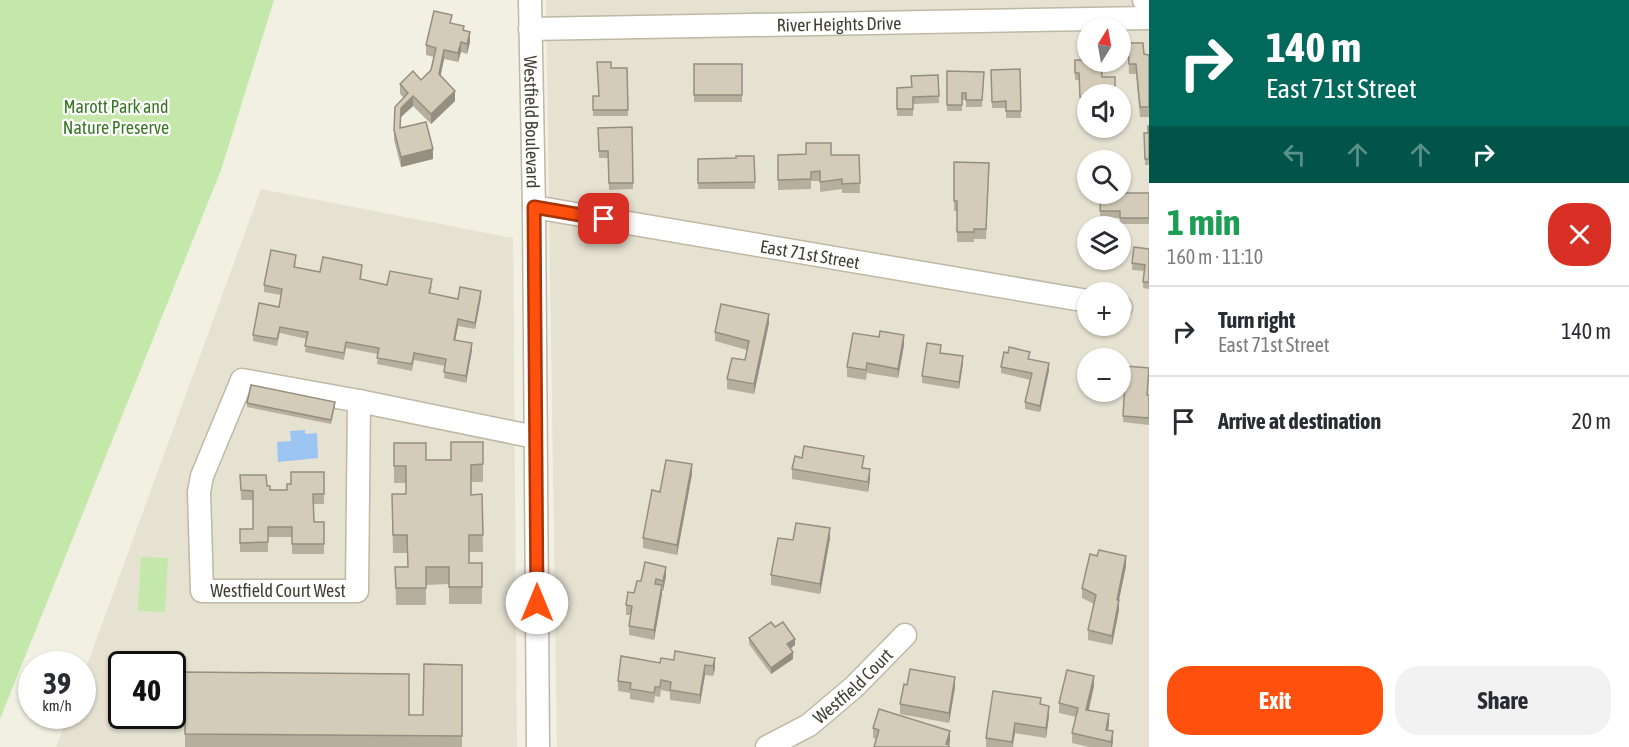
<!DOCTYPE html>
<meta charset="utf-8">
<style>
:root{--surface:#fff;--page:#f2f2f3;--text:#2b2b33;--muted:#7c7c81;--line:#e1e1e2;--accent:#ff500d}
body{margin:0;font-family:"Asap Condensed",sans-serif;background:var(--page);color:var(--text);height:100vh;display:flex;flex-direction:column;font-size:22px;white-space:nowrap}
*{box-sizing:border-box;margin:0}
p{font-size:20px;color:var(--muted)}
.icon{flex:none;width:33px;height:33px;fill:none;stroke:currentColor;stroke-width:2;stroke-linecap:round;stroke-linejoin:round}
.map{position:relative;flex:1;overflow:hidden}
.details{display:flex;flex-direction:column;background:var(--surface);width:480px}
.details>*{flex:none}
.hud{background:#00695c;color:#fff;overflow:hidden}
.needle{width:39px;rotate:11deg}
.buttons{position:absolute;left:1077px;top:18px;display:grid;gap:12px}
.buttons a{display:grid;place-items:center;width:54px;height:54px;border-radius:50%;background:var(--surface);box-shadow:0 2px 4px #0004;font-size:30px}
.speed{position:absolute;left:18px;top:651px;display:flex;gap:12px;font-size:30px;font-weight:700;text-align:center}
.speed>*{display:grid;place-content:center;width:78px;height:78px;border-radius:50%;background:var(--surface);box-shadow:0 2px 4px #0004;line-height:1}
.speed small{font-size:15px;font-weight:400}
.speed .limit{border:3px solid #111;border-radius:9px;background:#fff;color:#111}
.pin{position:absolute;display:grid;place-items:center;width:51px;height:51px;color:#fff;margin:-26px;border-radius:12px;box-shadow:0 3px 9px #0006}
.me{position:absolute;width:66px;margin:-33px;rotate:0deg;stroke-linejoin:round;filter:drop-shadow(0 0 4px #0008)}
.turn{display:flex;align-items:center;gap:21px;height:126px;padding:0 18px;font-size:27px}
.turn .icon{width:78px;height:78px;stroke-width:2.5}
.turn b{display:block;font-size:42px;line-height:51px}
.lanes{display:flex;align-items:center;height:57px;padding:0 18px;background:#0003;justify-content:center;gap:30px;direction:ltr}
.lanes .off{opacity:.35}
.round{display:grid;place-items:center;flex:none;width:63px;height:63px;border-radius:24px;background:var(--page)}
.head{display:flex;align-items:center;justify-content:space-between;height:102px;padding:0 18px}
h1{font-size:36px;font-weight:700;line-height:45px;color:#1e9e55}
.action{display:flex;gap:12px;margin-top:auto;padding:12px 18px}
.action a{flex:1;height:69px;border-radius:24px;background:var(--accent);color:#fff;font-size:24px;font-weight:700;line-height:69px;text-align:center}
.action a+a{background:var(--page);color:var(--text)}
ul{padding:0;list-style:none}
li{display:flex;align-items:center;gap:18px;height:90px;padding:0 18px;border-top:2px solid var(--line)}
li div{flex:1}
li b{display:block;font-size:22px}
li em{font-style:normal}
main{display:flex;flex:1;min-height:0}
.map>svg:first-child{display:block}
.residential{fill:#e6e2d1;fill-rule:evenodd}
.green{fill:#c4e8aa}
.water{fill:#9cc4f2}
.lines{fill:none;stroke-linecap:round;stroke-linejoin:round}
.minor-casing{stroke:#beb8a5;stroke-width:25}
.minor{stroke:#fff;stroke-width:22}
.wall{fill:#b6af9e}
.shaded-wall{fill:#948f81}
.building{fill:#d4ccb8;stroke:#948f81;stroke-width:1.5}
.route-casing{stroke:#a63408;stroke-width:15}
.route{stroke:#ff500d;stroke-width:10}
.labels{text-anchor:middle;dominant-baseline:central;stroke-width:4.5;stroke-linejoin:round;paint-order:stroke}
.street-label{font-size:18px;fill:#443f33;stroke:#fff}
.park-label{font-size:18px;fill:#3a7725;stroke:#fff}
</style>
<main>
<div class="map">
<svg width="1149" height="747" viewBox="0 0 1149 747">
<rect width="100%" height="100%" fill="#f2efe3"/>
<!-- residential -->
<g class="residential">
<path d="M546,0H1149V747H557ZM1088,28H1120V62H1088ZM1088,94H1120V128H1088ZM1088,160H1120V194H1088ZM1088,226H1120V260H1088ZM1088,292H1120V326H1088ZM1088,358H1120V392H1088Z"/>
<path d="M261,189L513,238L517,747H56L68,716H82L83,676ZM122,664H172V716H122Z"/>
</g>
<!-- green -->
<g class="green">
<polygon points="0,0 274,0 221,170 0,719"/>
<polygon points="141,557 168,558 165,612 138,611"/>
</g>
<!-- water -->
<polygon class="water" points="305,430 305,434 317,433 318,458 278,462 277,442 291,441 290,431"/>
<g class="lines">
<defs>
<g id="minor">
<path id="s1" d="M530,0L534,207L538,747"/>
<polyline points="1144,0 1149,4"/>
<path id="s2" d="M530,29L1149,18"/>
<path id="s3" d="M534,207L1088,301"/>
<polyline points="1120,307 1121,307"/>
<polygon points="242,380 359,401 357,591 202,591 199,492 202,476"/>
<polyline points="359,401 535,437"/>
<path id="s4" d="M767,747L809,725L854,687L905,635"/>
</g>
</defs>
<!-- minor casing -->
<use href="#minor" class="minor-casing"/>
<!-- minor -->
<use href="#minor" class="minor"/>
</g>
<!-- wall -->
<g class="wall">
<polygon points="452,24 464,31 470,42 467,54 461,52 458,62 444,59 440,76 455,101 431,124 413,106 401,117 401,128 433,159 401,167 394,140 394,130 404,98 400,94 400,84 421,80 431,70 434,57 426,55 426,45"/>
<polygon points="1128,43 1144,54 1149,55 1149,117 1140,117 1136,74 1129,74"/>
<polygon points="1075,60 1088,94 1088,103 1080,103 1079,80 1075,80"/>
<polygon points="597,62 611,68 627,68 628,116 593,116 593,96 599,96"/>
<rect x="694" y="64" width="48" height="38"/>
<polygon points="1020,69 1021,118 1006,118 1006,108 992,108 991,70"/>
<polygon points="947,71 984,78 982,107 966,107 966,100 962,100 962,111 947,111"/>
<polygon points="938,75 939,103 913,104 913,116 897,116 897,88 912,87"/>
<polygon points="1149,126 1149,165 1145,165 1144,133 1148,133"/>
<polygon points="632,127 633,189 609,190 608,158 599,158 598,128"/>
<polygon points="778,155 859,155 860,193 842,193 842,189 820,192 820,181 811,181 811,189 778,190"/>
<polygon points="754,156 755,189 698,189 698,159 736,158"/>
<polygon points="954,162 989,163 986,239 974,239 974,242 957,242 957,211 954,211"/>
<polygon points="1121,193 1149,193 1149,224 1120,224 1120,218 1100,217 1101,194"/>
<polygon points="1149,249 1149,289 1143,288 1144,271 1132,270 1132,263"/>
<polygon points="296,262 295,267 320,272 362,271 361,280 387,285 432,286 430,293 458,299 481,297 475,329 458,326 455,340 472,350 466,383 444,378 445,366 414,360 412,371 377,364 378,354 346,348 344,360 305,352 307,339 280,333 277,346 253,341 253,335 279,307 281,295 264,292 264,285"/>
<polygon points="769,323 754,394 727,389 727,379 745,360 747,350 715,341 715,332"/>
<polygon points="879,337 904,345 898,378 867,373 866,380 847,377 847,367"/>
<polygon points="941,353 963,363 959,389 922,383 922,376"/>
<polygon points="1030,359 1049,370 1040,412 1025,409 1025,402 1030,380 1001,373 1001,367"/>
<polygon points="1126,366 1149,368 1148,395 1149,395 1149,425 1123,422"/>
<polygon points="247,403 335,405 331,424 247,407"/>
<polygon points="483,442 483,482 471,482 471,495 482,494 483,552 469,552 469,563 482,563 482,604 449,604 449,584 426,585 426,605 396,605 395,567 408,567 407,553 393,553 392,494 406,494 406,483 394,483 394,443 426,460 451,460"/>
<polygon points="863,468 870,479 868,492 792,479 792,469"/>
<polygon points="324,472 324,504 314,504 314,522 324,522 324,554 292,554 292,537 268,537 268,552 240,552 240,529 253,529 253,500 241,500 240,475 267,486 270,490 287,490 291,484"/>
<polygon points="692,474 677,555 643,548 643,538 660,492"/>
<polygon points="830,538 820,594 771,585 771,575"/>
<polygon points="1126,566 1119,600 1119,610 1112,645 1088,640 1088,630 1094,604 1082,598 1082,588"/>
<polygon points="666,576 663,591 662,591 654,640 629,635 629,626 631,615 626,615 626,605 641,581"/>
<polygon points="775,627 795,645 790,649 793,659 771,674 749,644 749,638"/>
<polygon points="715,658 715,668 713,676 705,675 700,704 670,700 670,692 661,690 660,697 655,696 654,703 630,699 630,693 618,691 618,681 660,663 674,660"/>
<polygon points="462,665 462,747 185,747 185,672 409,715 423,715"/>
<polygon points="907,685 955,687 949,723 900,714 900,704"/>
<polygon points="1094,686 1089,710 1109,724 1108,730 1113,741 1112,747 1089,747 1072,743 1072,733 1076,717 1059,713 1059,703"/>
<polygon points="1041,704 1049,716 1046,738 1015,733 1013,747 986,747 986,738"/>
<polygon points="873,728 950,741 949,745 949,747 876,739 873,738"/>
</g>
<!-- shaded-wall -->
<g class="shaded-wall">
<polygon points="470,32 470,42 467,54 467,44"/>
<polygon points="461,42 461,52 458,62 458,53"/>
<polygon points="444,50 444,59 439,84 439,74"/>
<polygon points="455,91 455,101 431,124 431,114"/>
<polygon points="413,96 413,106 401,117 400,138 401,108"/>
<polygon points="433,149 433,159 401,167 401,157"/>
<polygon points="481,291 481,297 475,329 475,323"/>
<polygon points="769,314 769,323 754,394 754,384"/>
<polygon points="458,319 458,326 454,346 454,340"/>
<polygon points="904,335 904,345 898,378 898,369"/>
<polygon points="472,343 472,350 466,383 466,376"/>
<polygon points="963,356 963,363 959,389 959,382"/>
<polygon points="1049,363 1049,370 1040,412 1040,406"/>
<polygon points="692,464 692,474 677,555 677,545"/>
<polygon points="870,469 870,479 868,492 868,482"/>
<polygon points="830,528 830,538 820,594 820,584"/>
<polygon points="1126,556 1126,566 1117,609 1117,600"/>
<polygon points="666,567 666,576 663,591 663,581"/>
<polygon points="662,585 662,595 654,640 654,630"/>
<polygon points="1119,600 1119,610 1112,645 1112,636"/>
<polygon points="795,639 795,645 787,651 787,644"/>
<polygon points="793,652 793,659 771,674 771,668"/>
<polygon points="715,658 715,668 713,676 713,666"/>
<polygon points="705,665 705,675 700,704 700,695"/>
<polygon points="1094,676 1094,686 1086,720 1086,710"/>
<polygon points="955,677 955,687 949,723 949,713"/>
<polygon points="1049,706 1049,716 1046,738 1046,728"/>
<polygon points="1109,714 1109,724 1106,740 1106,730"/>
<polygon points="1015,723 1015,733 1012,747 1012,742"/>
<polygon points="950,731 950,741 948,747 946,744"/>
<polygon points="1113,731 1113,741 1112,747 1111,747 1111,742"/>
</g>
<!-- building -->
<g class="building">
<polygon points="434,11 452,15 450,23 464,26 463,30 470,32 467,44 461,42 458,53 444,50 439,74 455,91 431,114 413,96 401,108 400,128 426,122 433,149 401,157 394,130 395,107 408,93 400,84 413,71 421,80 431,70 436,48 426,45"/>
<polygon points="1128,43 1143,43 1144,54 1149,55 1149,107 1140,107 1136,64 1129,64"/>
<polygon points="1075,60 1088,60 1088,62 1101,62 1102,77 1115,77 1115,94 1088,94 1088,96 1080,97 1079,73 1075,73"/>
<polygon points="597,62 611,62 611,68 627,68 628,110 593,110 593,96 599,96"/>
<rect x="694" y="64" width="48" height="31"/>
<polygon points="1020,69 1021,111 1006,111 1006,101 992,102 991,70"/>
<polygon points="947,71 984,72 982,100 966,100 966,93 962,93 962,105 947,105"/>
<polygon points="938,75 939,96 913,97 913,109 897,109 897,88 912,87 911,76"/>
<polygon points="1148,126 1149,126 1149,159 1145,159 1144,133 1148,133"/>
<polygon points="632,127 633,183 609,183 608,151 599,151 598,128"/>
<polygon points="806,143 831,143 831,155 859,155 860,183 842,184 842,179 820,182 820,171 811,172 811,179 778,180 778,155 806,154"/>
<polygon points="736,156 754,156 755,182 698,183 698,159 736,158"/>
<polygon points="954,162 989,163 986,229 974,229 974,232 957,232 957,201 954,201"/>
<polygon points="1120,187 1121,193 1149,193 1149,218 1120,218 1120,211 1100,211 1101,194 1120,194"/>
<polygon points="1134,247 1149,249 1149,282 1143,282 1145,265 1132,263"/>
<polygon points="271,250 296,255 294,267 320,272 323,257 362,265 360,279 387,285 390,271 432,279 429,293 458,299 460,287 481,291 475,323 458,319 454,340 472,343 466,376 444,372 446,359 414,353 412,364 377,358 379,348 346,342 344,353 305,346 308,332 280,327 277,339 253,335 259,303 279,307 282,289 264,285"/>
<polygon points="721,304 769,314 754,384 727,379 732,358 745,360 749,341 715,332"/>
<polygon points="880,331 904,335 898,369 867,363 866,370 847,367 853,333 879,337"/>
<polygon points="927,343 941,345 940,353 963,356 959,382 922,376"/>
<polygon points="1009,347 1030,352 1028,359 1049,363 1040,406 1025,402 1032,373 1001,367 1004,352 1008,353"/>
<polygon points="1126,366 1149,368 1147,395 1149,395 1149,418 1123,416"/>
<polygon points="251,385 335,402 331,420 247,403"/>
<polygon points="451,442 483,442 483,464 471,465 471,495 482,494 483,535 469,535 469,563 482,563 482,587 449,587 449,567 426,567 426,588 396,588 395,567 408,567 407,535 393,535 392,494 406,494 406,466 394,466 394,443 426,443 426,460 451,460"/>
<polygon points="804,446 864,456 862,468 870,469 868,482 792,469 795,456 802,458"/>
<polygon points="666,460 692,464 677,545 643,538 652,490 660,492"/>
<polygon points="291,472 324,472 324,494 313,494 314,522 324,522 324,544 292,544 292,527 268,527 268,542 240,543 240,529 253,529 253,491 241,490 240,475 266,475 267,486 270,486 270,490 287,490 287,484 291,484"/>
<polygon points="796,523 830,528 820,584 771,575 778,538 793,540"/>
<polygon points="1099,550 1126,556 1117,600 1119,600 1112,636 1088,630 1096,595 1082,588 1090,554 1097,556"/>
<polygon points="645,562 666,567 663,581 656,579 655,584 662,585 654,630 629,626 632,606 626,605 628,592 634,593 637,581 641,581"/>
<polygon points="771,622 775,627 783,622 795,639 787,644 793,652 771,668 749,638"/>
<polygon points="675,651 715,658 713,666 705,665 700,695 670,690 671,682 661,680 660,687 655,687 654,693 630,689 631,683 618,681 621,656 660,663 661,658 674,660"/>
<polygon points="424,664 462,665 462,736 185,734 185,672 409,674 409,715 423,715"/>
<polygon points="910,669 955,677 949,713 900,704 904,684 907,685"/>
<polygon points="1067,670 1094,676 1086,710 1109,714 1106,730 1113,731 1111,742 1072,733 1078,708 1059,703"/>
<polygon points="993,691 1041,698 1040,704 1049,706 1046,728 1015,723 1012,742 986,738"/>
<polygon points="879,709 950,731 946,744 949,745 949,747 874,747 879,730 873,728"/>
</g>
<g class="lines">
<defs>
<polyline id="route" points="537,603 534,207 604,219"/>
</defs>
<!-- route casing -->
<use href="#route" class="route-casing"/>
<!-- route -->
<use href="#route" class="route"/>
</g>
<g class="labels">
<!-- street labels -->
<g class="street-label">
<text stroke="none"><textPath href="#s2" startOffset="309">River Heights Drive</textPath></text>
<text stroke="none"><textPath href="#s1" startOffset="122">Westfield Boulevard</textPath></text>
<text stroke="none"><textPath href="#s3" startOffset="280">East 71st Street</textPath></text>
<text x="278" y="590">Westfield Court West</text>
<text stroke="none"><textPath href="#s4" startOffset="106">Westfield Court</textPath></text>
</g>
<!-- park labels -->
<g class="park-label">
<text x="116" y="106">Marott Park and<tspan x="116" dy="21">Nature Preserve</tspan></text>
</g>
</g>
</svg>
<div class="buttons">
<a><svg class="needle" viewBox="-14 -14 28 28"><path d="M0-13l5 13h-10z" fill="#e53935"/><path d="M0 13l5-13h-10z" fill="#7c7c81"/></svg></a>
<a><svg class="icon" aria-label="sound" viewBox="0 0 24 24"><path d="M4 9h4l5-4v14l-5-4H4zM17 9q2 3 0 6"/></svg></a>
<a><svg class="icon" aria-label="search" viewBox="0 0 24 24"><circle cx="10" cy="10" r="6"/><path d="M15 15l6 6"/></svg></a>
<a><svg class="icon" aria-label="layers" viewBox="0 0 24 24"><path d="M12 4l9 5-9 5-9-5zM3 14l9 5 9-5"/></svg></a>
<a>+</a>
<a>−</a>
</div>
<div class="speed"><div>39<small>km/h</small></div><div class="limit">40</div></div>
<div class="pin" style="left:604px;top:219px;background:#d93025"><svg class="icon" aria-label="arrive" viewBox="0 0 24 24"><path d="M6 21V4h12l-3 4 3 4H6"/></svg></div>
<svg class="me" style="left:537px;top:603px" viewBox="-20 -20 40 40"><circle r="19" fill="#fff"/><path d="M0-13L10 11 0 6-10 11z" fill="#ff500d"/></svg>
</div>
<section class="details">
<div class="hud">
<div class="turn"><svg class="icon" aria-label="right" viewBox="0 0 24 24"><path d="M7 20v-9h11M14 6l5 5-5 5"/></svg><div><b>140 m</b>East 71st Street</div></div>
<div class="lanes"><svg class="icon off" aria-label="left" viewBox="0 0 24 24"><path d="M17 20v-9H6M10 6l-5 5 5 5"/></svg><svg class="icon off" aria-label="ahead" viewBox="0 0 24 24"><path d="M12 20V5M6 11l6-6 6 6"/></svg><svg class="icon off" aria-label="ahead" viewBox="0 0 24 24"><path d="M12 20V5M6 11l6-6 6 6"/></svg><svg class="icon" aria-label="right" viewBox="0 0 24 24"><path d="M7 20v-9h11M14 6l5 5-5 5"/></svg></div>
</div>
<div class="head"><div><h1>1 min</h1><p>160 m · 11:10</p></div><a class="round" style="background:#d93025;color:#fff"><svg class="icon" aria-label="close" viewBox="0 0 24 24"><path d="M6 6l12 12M18 6L6 18"/></svg></a></div>
<ul>
<li><svg class="icon" aria-label="right" viewBox="0 0 24 24"><path d="M7 20v-9h11M14 6l5 5-5 5"/></svg><div><b>Turn right</b><p>East 71st Street</p></div><em>140 m</em></li>
<li><svg class="icon" aria-label="arrive" viewBox="0 0 24 24"><path d="M6 21V4h12l-3 4 3 4H6"/></svg><div><b>Arrive at destination</b></div><em>20 m</em></li>
</ul>
<div class="action"><a>Exit</a><a>Share</a></div>
</section>
</main>
